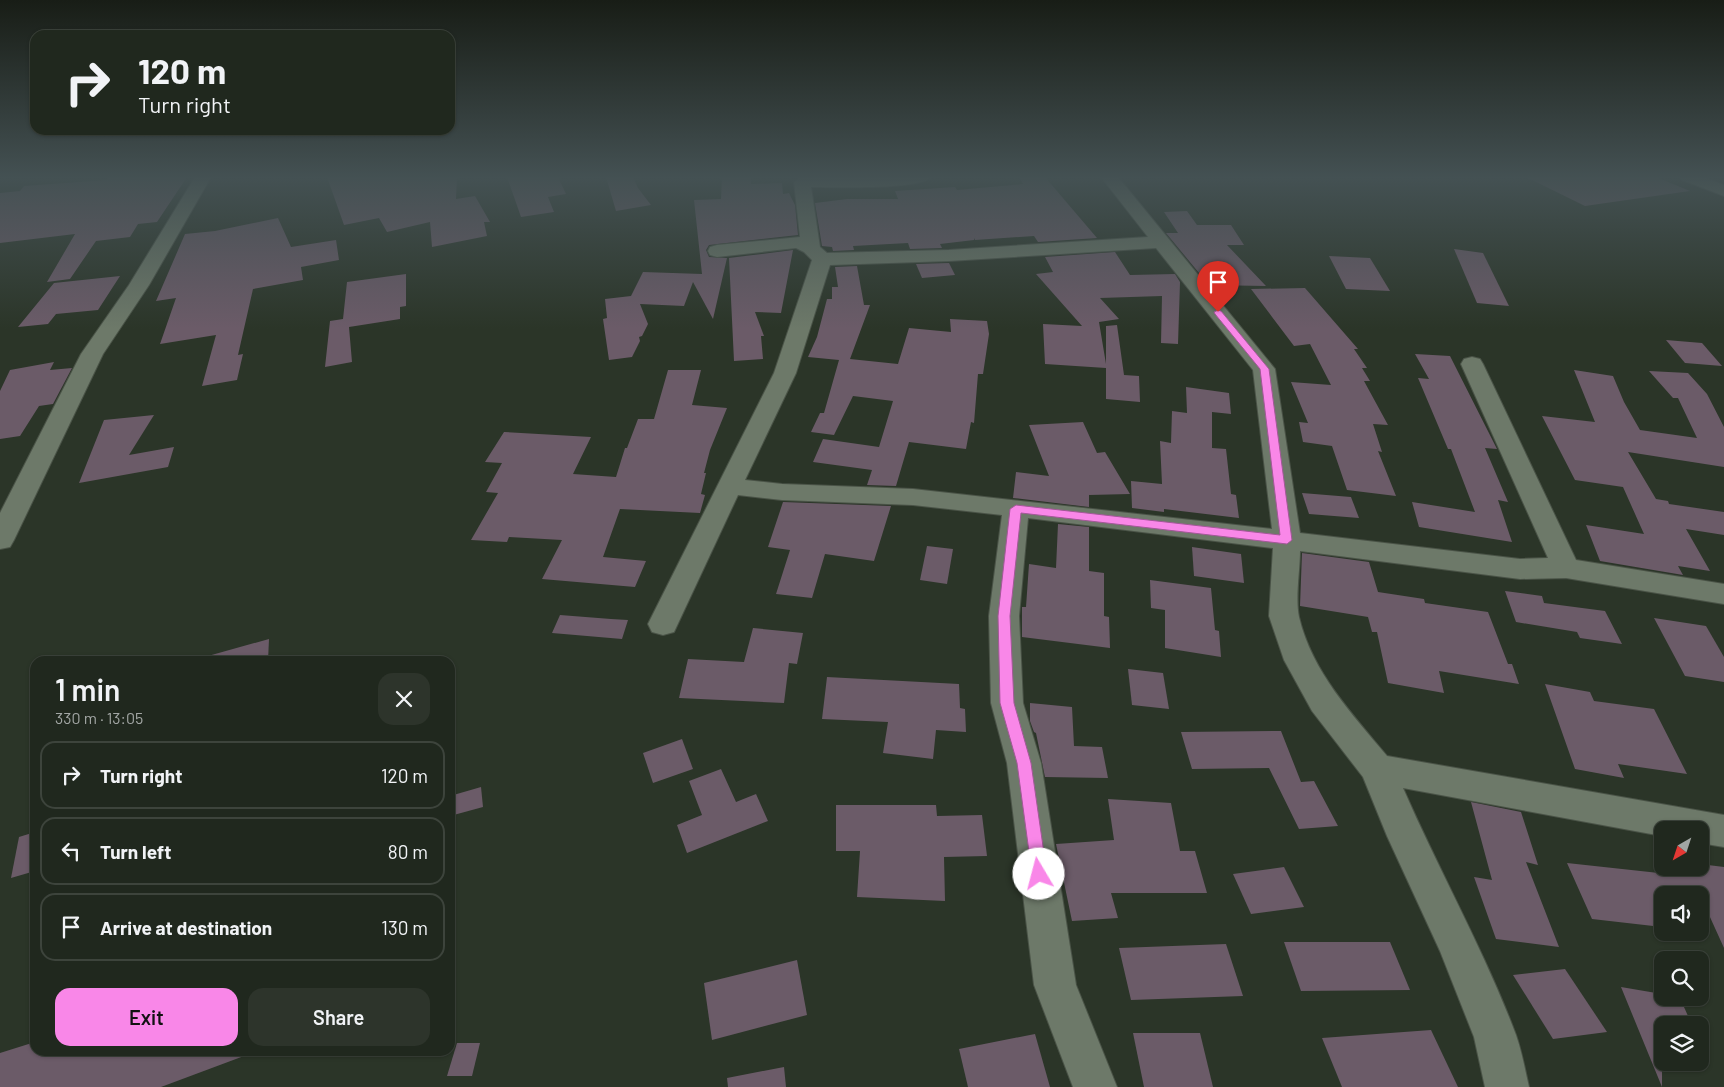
<!DOCTYPE html>
<meta charset="utf-8">
<style>
:root{--surface:#20281e;--page:#2d342b;--text:#f1f3f6;--muted:#a2a6a4;--line:#3d443c;--accent:#f987e8}
body{margin:0;font-family:Barlow,sans-serif;background:var(--page);color:var(--text);height:100vh;display:flex;flex-direction:column;font-size:19px;white-space:nowrap}
*{box-sizing:border-box;margin:0}
p{font-size:16px;color:var(--muted)}
.icon{flex:none;width:28px;height:28px;fill:none;stroke:currentColor;stroke-width:2;stroke-linecap:round;stroke-linejoin:round}
.map{position:relative;flex:1;overflow:hidden}
.sheet{position:absolute;left:30px;top:656px;width:425px;height:400px;display:flex;flex-direction:column;background:var(--surface);border-radius:15px;box-shadow:0 1px 4px #0004,0 0 0 1px var(--line)}
.sheet>*{flex:none}
.top-card{position:absolute;left:30px;top:30px;width:425px;height:105px;border-radius:15px;box-shadow:0 1px 4px #0004,0 0 0 1px var(--line);background:#20281e;color:var(--text);overflow:hidden}
.needle{width:32px;rotate:219deg}
.tools{position:absolute;left:1654px;top:821px;display:grid;gap:10px}
.tools a{display:grid;place-items:center;width:55px;height:55px;border-radius:10px;background:var(--surface);box-shadow:0 1px 4px #0004,0 0 0 1px var(--line);font-size:25px}
.pin{position:absolute;display:grid;place-items:center;width:42px;height:42px;color:#fff;margin:-51px -21px;border-radius:50% 50% 50% 0;rotate:-45deg;box-shadow:0 0 5px #0007}
.pin .icon{rotate:45deg}
.me{position:absolute;width:55px;margin:-28px;rotate:352deg;stroke-linejoin:round;filter:drop-shadow(0 0 4px #0008)}
.turn{display:flex;align-items:center;gap:18px;height:105px;padding:0 25px;font-size:22px}
.turn .icon{width:65px;height:65px;stroke-width:2.5}
.turn b{display:block;font-size:35px;line-height:42px}
.round{display:grid;place-items:center;flex:none;width:52px;height:52px;border-radius:15px;background:var(--page)}
.head{display:flex;align-items:center;justify-content:space-between;height:85px;padding:0 25px}
h1{font-size:30px;font-weight:600;line-height:38px}
.action{display:flex;gap:10px;margin-top:auto;padding:10px 25px}
.action a{flex:1;height:58px;border-radius:15px;background:var(--accent);color:#111;font-size:20px;font-weight:600;line-height:58px;text-align:center}
.action a+a{background:var(--page);color:var(--text)}
ul{padding:0;list-style:none}
li{display:flex;align-items:center;gap:15px;height:68px;margin:0 10px 8px;padding:0 15px;border:2px solid var(--line);border-radius:15px}
li div{flex:1}
li b{display:block;font-size:19px}
li em{font-style:normal}
.map>svg:first-child{display:block}
.building{fill:#6b5b68}
.lines{fill:none;stroke-linecap:round;stroke-linejoin:round}
.minor-casing{stroke:#4a5347;stroke-width:2}
.minor{fill:#6d7969;fill-rule:evenodd}
.route{fill:#f987e8;stroke:#a25897}
</style>
<div class="map">
<svg width="1724" height="1087" viewBox="0 0 1724 1087">
<rect width="100%" height="100%" fill="#2b3528"/>
<!-- building -->
<g class="building">
<polygon points="108,177 187,177 157,222 138,224 130,237 96,241 70,279 47,282 75,234 0,243 0,193 20,191 24,186 106,180"/>
<polygon points="327,177 457,177 456,199 475,196 490,222 484,222 487,236 432,247 430,222 387,232 379,218 344,225"/>
<polygon points="507,177 558,177 566,194 548,197 554,212 521,217"/>
<polygon points="606,177 633,177 638,188 651,205 616,211"/>
<polygon points="722,177 751,177 751,184 782,183 783,194 789,193 795,205 798,235 709,245 706,250 709,257 727,258 713,319 693,282 684,306 640,304 648,324 642,336 639,337 640,341 632,357 609,360 603,319 607,318 605,299 631,296 643,272 702,274 694,200 721,199"/>
<polygon points="1019,177 1045,177 1097,238 1038,242 1034,236 975,240 974,238 974,240 940,244 942,248 910,249 908,243 853,246 854,250 833,251 832,247 822,246 815,203 847,199 898,199 895,191 955,187 957,190 1023,184"/>
<polygon points="1526,177 1656,177 1690,191 1585,206"/>
<polygon points="1187,211 1197,225 1231,225 1244,245 1227,245 1266,286 1209,285 1166,233 1178,233 1164,212"/>
<polygon points="278,218 291,247 336,240 339,260 301,267 303,280 253,289 238,355 243,354 237,380 202,386 216,335 160,344 176,298 156,301 185,234 215,231"/>
<polygon points="1454,249 1483,253 1509,306 1477,303"/>
<polygon points="793,250 781,313 755,312 764,336 761,336 763,359 734,361 729,258"/>
<polygon points="1115,252 1130,275 1175,274 1180,282 1178,344 1161,343 1162,296 1100,298 1119,319 1099,322 1106,364 1106,326 1117,325 1124,375 1139,376 1140,402 1106,399 1106,368 1045,364 1043,324 1082,326 1036,274 1053,272 1045,257"/>
<polygon points="1329,256 1370,258 1390,291 1346,289"/>
<polygon points="949,263 955,275 922,278 916,264"/>
<polygon points="857,266 864,305 870,305 850,359 898,364 909,328 951,332 950,319 987,321 989,334 983,374 978,374 974,423 971,422 966,449 909,442 896,486 867,485 872,470 813,462 823,439 879,447 893,401 853,396 834,435 811,432 820,413 824,413 839,360 808,357 817,337 827,299 832,299 832,287 838,287 835,267"/>
<polygon points="406,274 406,306 400,307 400,319 349,327 352,362 325,367 330,321 343,319 347,282"/>
<polygon points="120,276 98,310 56,314 48,324 18,327 54,283"/>
<polygon points="1305,288 1358,349 1354,349 1367,368 1362,368 1370,381 1364,381 1388,425 1373,424 1382,452 1378,451 1396,496 1347,490 1332,446 1303,442 1299,422 1308,423 1291,382 1331,385 1310,344 1294,346 1251,289"/>
<polygon points="1666,340 1702,343 1722,366 1685,363"/>
<polygon points="1415,354 1450,356 1497,449 1485,448 1508,502 1498,500 1512,542 1419,527 1412,502 1475,512 1451,449 1448,449 1418,378 1429,379"/>
<polygon points="54,362 50,370 72,368 53,404 39,406 20,436 0,439 0,391 10,370"/>
<polygon points="668,370 701,370 692,405 727,408 710,450 704,473 706,473 701,494 705,495 700,513 620,509 603,557 646,561 635,587 542,579 562,540 509,537 507,542 471,540 498,493 486,492 502,463 485,462 504,432 591,437 573,474 616,477 625,448 627,448 638,419 654,419"/>
<polygon points="1574,370 1613,376 1624,402 1640,430 1697,438 1678,398 1673,398 1649,371 1688,373 1707,394 1724,427 1724,467 1628,452 1656,499 1668,501 1669,504 1724,512 1724,535 1686,529 1710,571 1678,566 1683,575 1600,561 1586,525 1644,534 1623,487 1575,480 1542,416 1595,422"/>
<polygon points="1186,387 1229,393 1231,414 1212,412 1212,448 1226,449 1231,494 1236,495 1239,518 1164,509 1164,512 1132,508 1131,481 1162,484 1160,441 1171,443 1172,411 1187,413"/>
<polygon points="154,415 129,455 174,447 168,467 79,483 104,420"/>
<polygon points="1083,422 1097,453 1105,452 1130,494 1089,495 1089,507 1013,498 1016,472 1049,476 1029,425"/>
<polygon points="1302,493 1351,497 1359,518 1309,514"/>
<polygon points="783,502 891,506 874,561 825,554 812,598 776,594 790,550 768,547"/>
<polygon points="1058,524 1089,527 1089,571 1104,573 1104,616 1109,617 1110,648 1022,637 1022,607 1026,607 1029,564 1056,568"/>
<polygon points="927,546 953,549 947,584 920,580"/>
<polygon points="1192,547 1241,554 1244,583 1194,576"/>
<polygon points="1302,553 1369,562 1378,592 1424,599 1425,603 1488,612 1508,664 1512,664 1519,684 1439,671 1444,693 1388,683 1377,632 1372,632 1368,617 1300,606"/>
<polygon points="1150,580 1211,588 1215,630 1219,631 1221,657 1165,648 1165,610 1151,608"/>
<polygon points="1505,591 1542,596 1544,603 1605,611 1622,644 1580,638 1577,632 1516,622"/>
<polygon points="560,615 611,619 628,620 622,639 552,633"/>
<polygon points="1654,618 1706,626 1724,657 1724,682 1685,676"/>
<polygon points="753,628 803,633 797,664 789,663 784,703 679,698 688,659 744,662"/>
<polygon points="269,639 268,661 209,661 208,656"/>
<polygon points="1128,669 1163,673 1169,709 1132,705"/>
<polygon points="827,677 959,684 960,708 965,709 966,732 936,730 933,759 883,753 888,722 822,719"/>
<polygon points="1545,684 1590,692 1594,701 1654,709 1687,774 1618,764 1624,778 1575,769"/>
<polygon points="1030,703 1072,707 1074,746 1102,747 1108,778 1045,777 1036,733 1034,732 1030,721"/>
<polygon points="1281,731 1301,782 1314,781 1338,826 1299,829 1269,768 1192,769 1181,732"/>
<polygon points="682,739 693,769 653,783 643,753"/>
<polygon points="721,769 736,802 756,794 768,821 687,853 677,825 702,815 689,781"/>
<polygon points="481,787 483,807 450,816 450,796"/>
<polygon points="1108,799 1171,803 1180,851 1195,851 1207,893 1111,893 1118,918 1072,921 1056,844 1114,840"/>
<polygon points="1471,802 1521,812 1538,865 1526,862 1559,947 1496,939 1474,877 1492,880"/>
<polygon points="836,805 936,805 937,816 982,815 987,856 944,857 945,901 857,897 860,851 836,851"/>
<polygon points="35,832 35,871 11,878 19,837"/>
<polygon points="1567,863 1668,874 1664,868 1700,868 1700,864 1724,867 1724,948 1700,895 1662,895 1662,927 1592,919"/>
<polygon points="1284,867 1304,907 1251,914 1233,874"/>
<polygon points="1284,942 1390,942 1410,990 1301,991"/>
<polygon points="1226,944 1243,996 1131,1000 1119,948"/>
<polygon points="797,960 807,1015 712,1040 704,983"/>
<polygon points="1565,969 1607,1032 1553,1039 1513,975"/>
<polygon points="1621,987 1662,994 1662,998 1680,998 1692,1025 1662,1025 1662,1087"/>
<polygon points="1431,1030 1458,1087 1342,1087 1322,1038"/>
<polygon points="1133,1033 1200,1033 1213,1087 1144,1087"/>
<polygon points="1035,1034 1050,1087 968,1087 959,1049"/>
<polygon points="35,1042 35,1051 251,1051 252,1053 161,1087 0,1087 0,1053"/>
<polygon points="457,1043 480,1043 472,1076 447,1076"/>
<polygon points="784,1067 786,1087 728,1087 727,1078"/>
</g>
<g class="lines">
<defs>
<g id="minor">
<polygon points="195,177 211,177 149,285 103,354 14,540 10,547 0,549 0,513 81,354 129,285"/>
<path d="M802,177H931C922,190 830,187 811,187L820,247L827,253L949,250L1148,237L1101,177H1118L1275,369L1300,533L1520,559L1548,558L1461,364L1464,359L1472,357L1480,359L1483,364L1576,560L1724,584V604L1566,578L1520,579L1300,551C1300,570 1295,599 1299,617C1312,672 1352,714 1387,756L1724,815V847L1700,843V830H1662V836L1403,788C1439,871 1484,950 1516,1035C1522,1052 1525,1070 1529,1087H1485L1474,1037L1440,951L1387,836L1363,777L1312,711L1284,660L1269,616L1273,548L1028,518L1019,616L1023,703L1041,763L1076,985L1117,1087H1073L1034,985L1007,763L991,703L989,616L1002,515L913,505L782,500L738,495L674,632L663,635L652,632L648,624L774,373L812,260L804,252L796,248L717,257L710,255L708,251L710,247L717,245L800,237L794,182ZM1156,248L1253,370L1272,529L913,489L782,484L745,480L796,373L830,265L949,261Z"/>
<polygon points="1680,177 1703,177 1724,185 1724,196 1682,180"/>
</g>
</defs>
<!-- minor casing -->
<use href="#minor" class="minor-casing"/>
<!-- minor -->
<use href="#minor" class="minor"/>
</g>
<!-- sky -->
<linearGradient id="sky" x2="0" y2="1"><stop stop-color="#181d16"/><stop offset="0.54" stop-color="#445153"/><stop offset="1" stop-color="#445153" stop-opacity="0"/></linearGradient>
<rect width="1724" height="329" fill="url(#sky)"/>
<!-- route -->
<polygon class="route" points="1218,310 1221,311 1269,369 1292,540 1287,544 1021,513 1010,616 1014,703 1031,763 1047,874 1045,879 1039,881 1034,879 1032,874 1017,763 1000,703 998,616 1010,509 1016,505 1280,535 1260,369 1215,314 1214,312"/>
</svg>
<div class="tools">
<a><svg class="needle" viewBox="-14 -14 28 28"><path d="M0-13l5 13h-10z" fill="#e53935"/><path d="M0 13l5-13h-10z" fill="#a2a6a4"/></svg></a>
<a><svg class="icon" aria-label="sound" viewBox="0 0 24 24"><path d="M4 9h4l5-4v14l-5-4H4zM17 9q2 3 0 6"/></svg></a>
<a><svg class="icon" aria-label="search" viewBox="0 0 24 24"><circle cx="10" cy="10" r="6"/><path d="M15 15l6 6"/></svg></a>
<a><svg class="icon" aria-label="layers" viewBox="0 0 24 24"><path d="M12 4l9 5-9 5-9-5zM3 14l9 5 9-5"/></svg></a>
</div>
<div class="pin" style="left:1218px;top:312px;background:#d93025"><svg class="icon" aria-label="arrive" viewBox="0 0 24 24"><path d="M6 21V4h12l-3 4 3 4H6"/></svg></div>
<svg class="me" style="left:1039px;top:874px" viewBox="-20 -20 40 40"><circle r="19" fill="#fff"/><path d="M0-13L10 11 0 6-10 11z" fill="#f987e8"/></svg>
<div class="top-card">
<div class="turn"><svg class="icon" aria-label="right" viewBox="0 0 24 24"><path d="M7 20v-9h11M14 6l5 5-5 5"/></svg><div><b>120 m</b>Turn right</div></div>
</div>
<section class="sheet">
<div class="head"><div><h1>1 min</h1><p>330 m · 13:05</p></div><a class="round"><svg class="icon" aria-label="close" viewBox="0 0 24 24"><path d="M6 6l12 12M18 6L6 18"/></svg></a></div>
<ul>
<li><svg class="icon" aria-label="right" viewBox="0 0 24 24"><path d="M7 20v-9h11M14 6l5 5-5 5"/></svg><div><b>Turn right</b></div><em>120 m</em></li>
<li><svg class="icon" aria-label="left" viewBox="0 0 24 24"><path d="M17 20v-9H6M10 6l-5 5 5 5"/></svg><div><b>Turn left</b></div><em>80 m</em></li>
<li><svg class="icon" aria-label="arrive" viewBox="0 0 24 24"><path d="M6 21V4h12l-3 4 3 4H6"/></svg><div><b>Arrive at destination</b></div><em>130 m</em></li>
</ul>
<div class="action"><a>Exit</a><a>Share</a></div>
</section>
</div>
